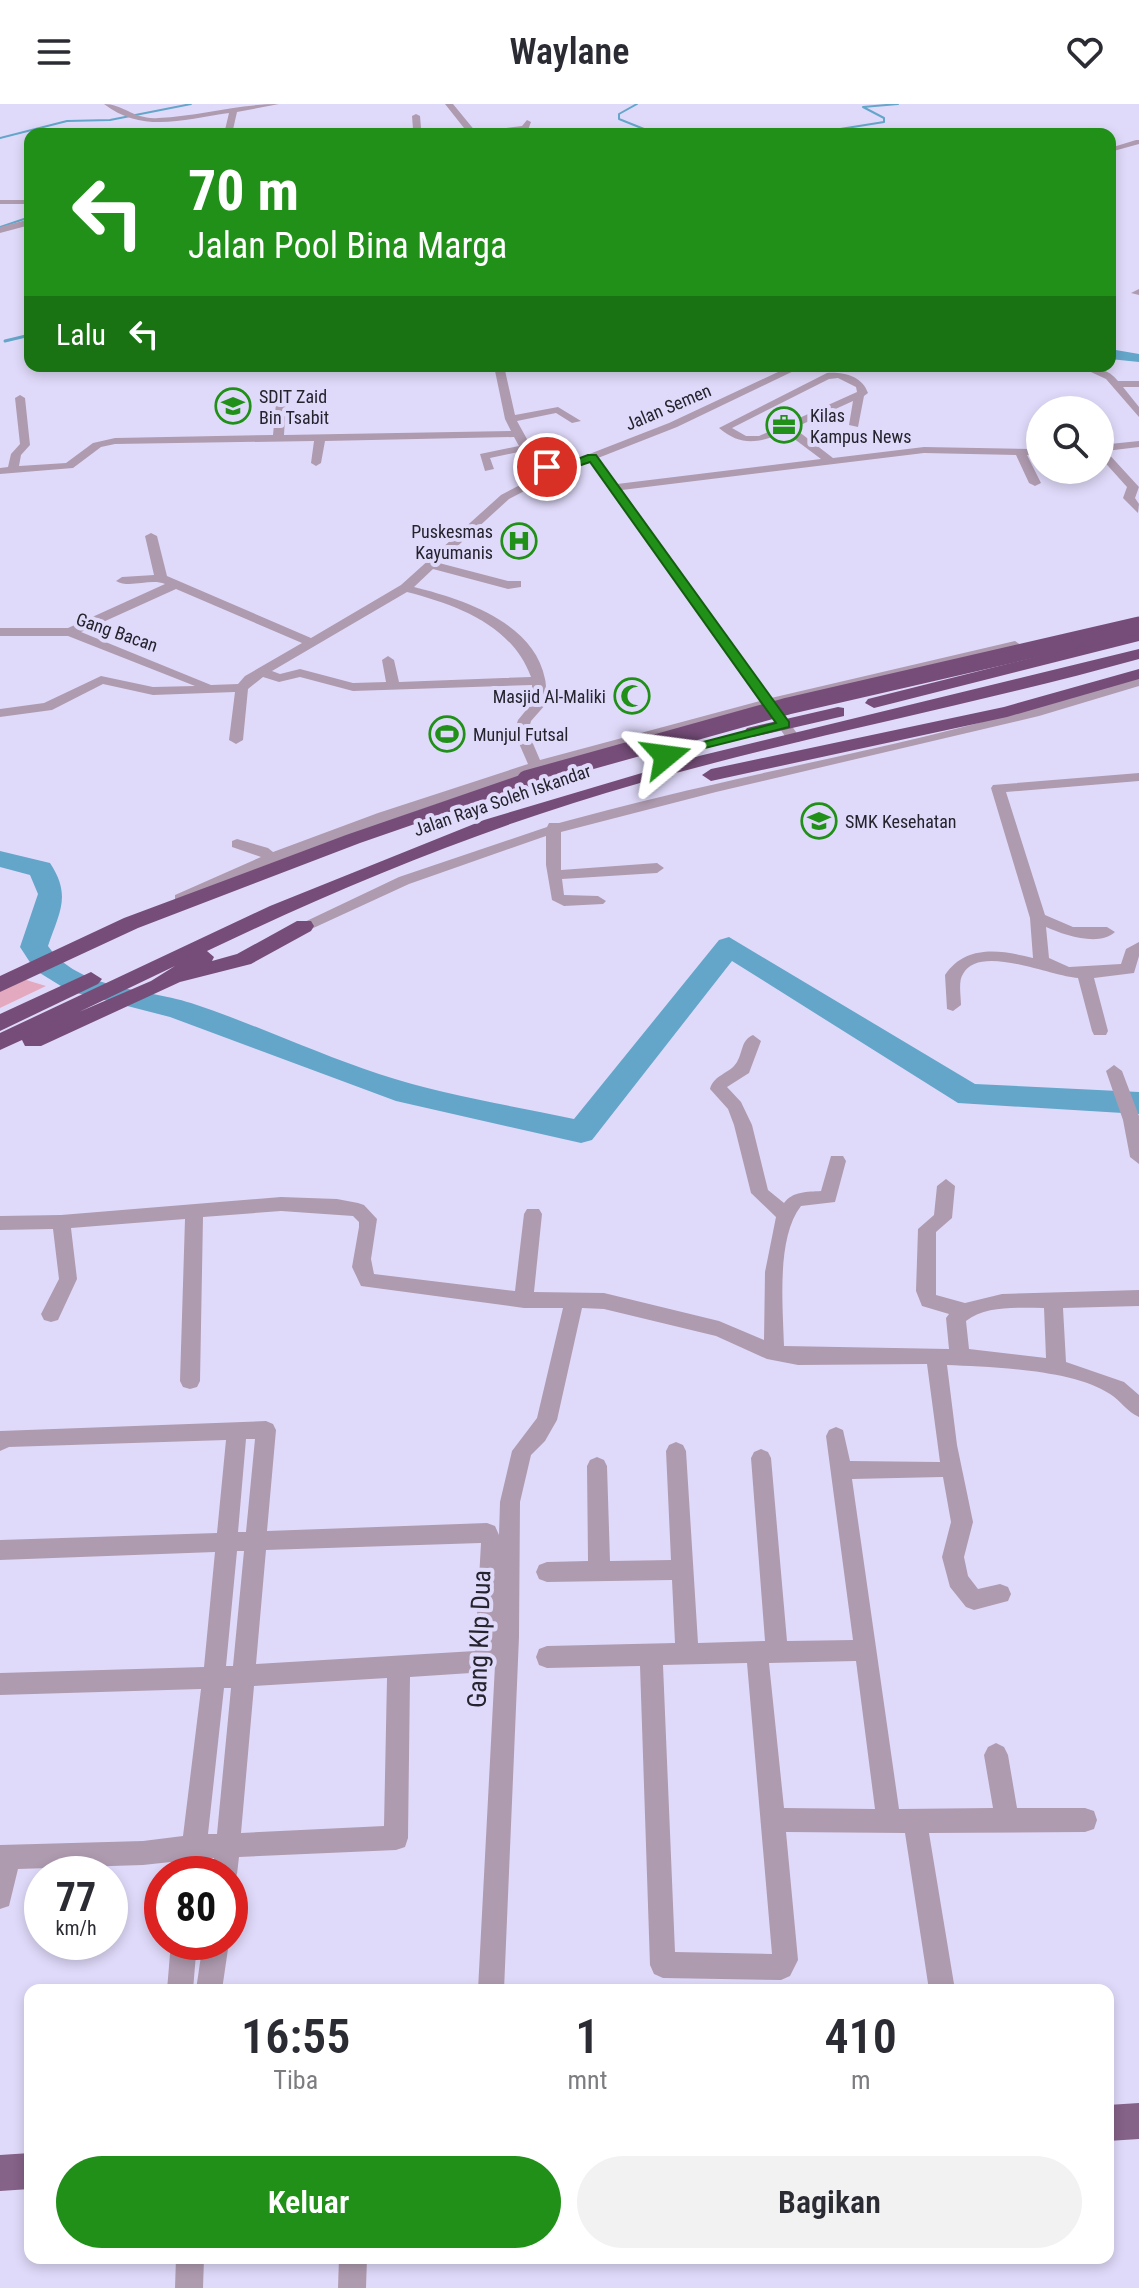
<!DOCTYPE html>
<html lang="id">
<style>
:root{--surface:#fff;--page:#f2f2f3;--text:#2b2b33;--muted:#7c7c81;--accent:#209018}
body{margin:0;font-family:"Roboto Condensed",sans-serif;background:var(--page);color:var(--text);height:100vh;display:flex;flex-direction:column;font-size:30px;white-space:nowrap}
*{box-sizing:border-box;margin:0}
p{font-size:26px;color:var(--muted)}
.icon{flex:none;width:44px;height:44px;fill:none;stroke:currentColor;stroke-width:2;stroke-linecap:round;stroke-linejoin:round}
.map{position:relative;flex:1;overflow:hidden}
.drawer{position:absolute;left:24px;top:1880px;width:1090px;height:280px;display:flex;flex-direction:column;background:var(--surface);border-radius:16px;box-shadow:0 4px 12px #0003}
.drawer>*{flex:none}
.banner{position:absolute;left:24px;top:24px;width:1092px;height:244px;border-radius:16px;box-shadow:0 4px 12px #0003;background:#209018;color:#fff;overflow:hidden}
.fabs{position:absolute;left:1026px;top:292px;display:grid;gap:16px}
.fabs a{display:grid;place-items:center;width:88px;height:88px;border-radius:50%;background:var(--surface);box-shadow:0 4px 12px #0003;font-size:40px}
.speed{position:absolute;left:24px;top:1752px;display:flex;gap:16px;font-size:40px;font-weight:700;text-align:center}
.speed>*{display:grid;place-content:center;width:104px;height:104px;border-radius:50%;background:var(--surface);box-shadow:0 4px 12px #0003;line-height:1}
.speed small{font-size:20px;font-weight:400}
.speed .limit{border:12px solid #d22;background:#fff;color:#111}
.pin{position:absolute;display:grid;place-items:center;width:68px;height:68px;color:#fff;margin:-34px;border:4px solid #fff;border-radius:50%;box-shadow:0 2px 8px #0007}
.me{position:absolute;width:88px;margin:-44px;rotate:74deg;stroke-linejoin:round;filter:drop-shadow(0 0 6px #0008)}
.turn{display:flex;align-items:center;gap:28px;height:168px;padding:0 32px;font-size:36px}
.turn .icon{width:104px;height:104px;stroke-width:2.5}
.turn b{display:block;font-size:56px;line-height:68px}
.then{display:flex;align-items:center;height:76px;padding:0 32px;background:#0003;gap:16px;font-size:30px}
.eta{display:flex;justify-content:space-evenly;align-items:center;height:136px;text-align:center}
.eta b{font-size:48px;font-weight:600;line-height:56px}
.cta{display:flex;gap:16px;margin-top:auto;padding:16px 32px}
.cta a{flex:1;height:92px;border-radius:48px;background:var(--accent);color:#fff;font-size:32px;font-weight:600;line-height:92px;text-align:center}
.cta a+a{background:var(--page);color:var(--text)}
header{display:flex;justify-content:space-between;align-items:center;height:104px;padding:0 32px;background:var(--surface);font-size:36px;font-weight:600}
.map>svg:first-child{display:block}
.green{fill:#e3aabf}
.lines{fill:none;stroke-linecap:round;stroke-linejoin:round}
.stream-far1{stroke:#64a6c9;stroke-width:2}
.stream{stroke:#64a6c9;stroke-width:3}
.river{fill:#64a6c9;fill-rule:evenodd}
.street{fill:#af9bb0;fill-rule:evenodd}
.primary{fill:#856288;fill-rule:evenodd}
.highway{fill:#764d79;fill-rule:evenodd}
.highway-bridge{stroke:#764d79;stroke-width:17}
.route{fill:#209018;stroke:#155e10;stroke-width:2}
.labels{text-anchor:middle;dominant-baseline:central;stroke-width:8;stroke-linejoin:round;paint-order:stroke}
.far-poi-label{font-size:18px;fill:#25232e;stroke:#e0dafa;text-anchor:start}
.far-street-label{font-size:18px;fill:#25232e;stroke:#e0dafa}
.near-street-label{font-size:26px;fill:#25232e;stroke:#e0dafa}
</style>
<header><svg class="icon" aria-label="menu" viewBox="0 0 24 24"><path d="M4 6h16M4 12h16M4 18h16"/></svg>Waylane<svg class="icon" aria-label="heart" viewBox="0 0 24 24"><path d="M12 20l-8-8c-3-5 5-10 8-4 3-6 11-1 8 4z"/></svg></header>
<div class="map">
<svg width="1139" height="2184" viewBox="0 0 1139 2184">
<rect width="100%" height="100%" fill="#e0dafa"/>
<!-- green -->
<polygon class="green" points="23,875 46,882 0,904 0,887"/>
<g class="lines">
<!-- stream-far1 -->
<g class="stream-far1">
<polyline points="637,0 619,10 619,15 644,25 729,30"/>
<polyline points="809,30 884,18 884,14 863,3 898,0"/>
<polyline points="0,34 67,17 110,16 191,0"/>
<polyline points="0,123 30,113"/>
</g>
<!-- stream -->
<polyline class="stream" points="5,237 30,231"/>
<!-- river -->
<g class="river">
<polygon points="1110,245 1139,250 1139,258 1110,255"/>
<path d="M0,747L50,759C72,792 59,809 48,842C79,886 144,884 191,899C255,920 315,949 379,970C442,991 509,1001 574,1015L719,836L729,833L975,980L1139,988V1010L958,999L732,857L592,1036L581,1039L396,997L170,913L69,887L35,866L20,843L38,790L30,771L0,763Z"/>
</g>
<!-- street -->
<g class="street">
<path d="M104,0C123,0 135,16 158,14C199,12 238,0 279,0L237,8L232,30H224L229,9C185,15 143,30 104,0Z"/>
<polygon points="445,0 453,0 476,28 522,22 527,16 531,18 528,26 496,30 393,28 413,25 412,12 416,10 420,12 421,24 425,27 464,24"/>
<polygon points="271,28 349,28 353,30 267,30"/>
<polygon points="1136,36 1139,36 1139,40 1110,48 1110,44"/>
<rect x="0" y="96" width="30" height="4"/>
<polygon points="30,115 30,121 0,129 0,123"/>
<polygon points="1139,185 1139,191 1131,189"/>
<path d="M494,262H504L515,311L558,303L581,317L572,319L556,309L517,317L533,346L556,363L669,319L791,262H804L677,323L598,354L617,380L821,355L785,328C760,339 741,343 719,324L827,269C844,268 862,272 868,289L864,292L858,323L849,321L853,297L794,324L833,354L924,343L1034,345L1027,326L1036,324L1040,333V351H1027L1041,379L1035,382L1029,379L1016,351L924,349L622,386L771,594L1015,537L1021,541L776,600L801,635L799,638H789L765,603C565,654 374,716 185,797H175V791L261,753L232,743V737L237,735L268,744L273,748L378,709L528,660L514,628L518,616L532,599V581L353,587L300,573L279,578L263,573L248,585L243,636L236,640L229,636L235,588L153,591L103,580L52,606L0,613V605L44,599L101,572L153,583L195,582L68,532H0V524H68L165,480C150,474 130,485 116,477L122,473L154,471L145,432L151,429L157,432L167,472L311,534L401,481L501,391L547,367L523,347L490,354L494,365L485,367L480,350L519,342L514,333L325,337L321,359L316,362L311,359L314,337L115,340L101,343L73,364L0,370V364L8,363L11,350L20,340L15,294L20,291L25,294L30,341L21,351L19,362L66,359L93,339L115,334L273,331L276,299L281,296L286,299L284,331L511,327L505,315ZM838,274L856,283L857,288L759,332H746L732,324L829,275ZM590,357L760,597L540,656L528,628L531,617L546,600C545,592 547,583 545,575C534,518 462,495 414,483L433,465L508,485L521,483V477H508L439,459L509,395L559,369ZM176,485L302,539L245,572L238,580L211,581L81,528ZM407,488C457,501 512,521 531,573L399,578L394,556L388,552L382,556L386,578L353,579L300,565L280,570L272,567Z"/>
<path d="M1078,262C1093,262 1109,265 1118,277H1139V283H1123L1139,303V313L1106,275Z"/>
<polygon points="1139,337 1139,343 1106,347 1139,383 1135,394 1139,400 1138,409 1123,394 1127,383 1100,353 1100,341"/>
<path d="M1139,574V582L1039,612L716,688L561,728V766L657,759L664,764L657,769L562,775L564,791L598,792L606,797L603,800L564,802L552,796L546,761V732L409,780L309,826L304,827L296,822L399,773L547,723L549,719H559C681,685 805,661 927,632C999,615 1068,593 1139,574Z"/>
<path d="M1139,669V677L1006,688L1045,811L1073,823H1107L1115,828C1099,843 1064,831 1046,823L1049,854L1069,863L1121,860L1126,845L1139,838V852L1134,869L1094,874L1108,927L1106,931H1094L1092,927L1078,874C1052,873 979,839 963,870C958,877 961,892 961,901L953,907L947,905L945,871C966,840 1001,846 1033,854L1030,814L991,684L993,681Z"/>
<path d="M753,931L761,937L749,969L727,983L741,998L752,1021L768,1086L784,1099C793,1087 807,1088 821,1087L831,1052H843L846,1057L835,1098L801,1102C776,1134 783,1203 784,1242L949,1245L946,1214L949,1210L922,1202L916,1187L918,1125L934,1111L937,1082L946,1075L955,1082L952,1114L936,1128V1191L965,1199L1002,1190L1139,1186V1202L1063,1204L1066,1258L1124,1278L1139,1291V1313C1127,1308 1121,1297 1110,1290C1073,1265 991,1263 947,1261L957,1341L973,1418L964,1453L968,1472L978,1485L1000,1480L1008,1483L1011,1490L1008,1497L974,1506L966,1503L950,1483L942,1453L951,1418L943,1373L852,1375L899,1705L993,1704L984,1651L988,1643L996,1639L1004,1643L1008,1651L1017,1704H1085L1094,1707L1097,1716L1094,1725L1085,1728L929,1729L955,1886H929L905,1729L786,1728L798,1856L790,1872L781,1876L663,1874L654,1870L650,1861L640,1562L547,1564L539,1561L536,1553L539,1545L547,1542L675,1539L672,1476L547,1478L539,1475L536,1468L539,1461L547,1458L588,1457L587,1362L590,1356L597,1353L604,1356L607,1362L610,1457L671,1456L666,1347L669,1341L676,1338L683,1341L686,1347L698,1539L765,1537L751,1354L754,1348L761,1345L768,1348L771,1354L787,1537L853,1536L826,1332L829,1326L836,1323L843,1326L850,1357L940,1358L927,1260L798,1261L767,1255L716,1232L604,1205L582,1204L557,1316L545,1337L531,1351L520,1398L519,1533L504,1886H478L495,1561L486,1568L410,1573L408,1734L405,1743L396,1746L239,1753L237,1770L230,1780V1770H213L214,1754L205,1755L203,1770H179L180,1757L143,1761L18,1765L9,1802L0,1805V1741L143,1737L183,1732L201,1585L0,1591V1569L204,1563L215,1448L0,1456V1436L217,1429L226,1336L9,1343L0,1347V1327L266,1317L273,1320L276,1326L267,1427L487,1419L495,1422L499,1431L500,1398L512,1347L537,1314L563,1204H524L361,1182L352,1163L359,1123V1118L353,1112L281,1107L203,1113L200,1277L197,1283L190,1285L183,1283L180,1277L185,1115L71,1124L77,1175L58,1216L51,1218L44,1216L41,1210L59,1175L53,1125L0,1126V1112L61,1111L281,1093L337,1095L358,1099L364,1101L377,1115L371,1155L374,1170L515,1187L524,1110L527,1105H539L542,1110L534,1188L604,1189L719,1217L764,1236L765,1168L776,1113L751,1089L734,1021L728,1005L710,985C714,970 730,970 737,958C743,948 741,936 753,931ZM1044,1204L1046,1254L969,1245L966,1217C987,1201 1018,1204 1044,1204ZM246,1335H255L246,1428H238ZM481,1439L475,1547L256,1560L266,1446ZM237,1447H244L233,1562H226ZM856,1557L875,1705L784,1704L769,1559ZM747,1559L772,1850L675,1848L663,1561ZM387,1574L384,1722L241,1729L254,1582ZM224,1584H231L217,1730H208Z"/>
<polygon points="1114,961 1122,967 1139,1012 1139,1060 1130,1053 1123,1016 1106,967"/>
<polygon points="171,1838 197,1838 193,1886 167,1886"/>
<polygon points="203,1838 229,1838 222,1886 196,1886"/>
<polygon points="176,2154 204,2154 203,2184 175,2184"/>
<polygon points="339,2154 367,2154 366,2184 338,2184"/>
</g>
<!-- primary -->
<g class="primary">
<polygon points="1139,1999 1139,2035 1108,2037 1108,2001"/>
<polygon points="30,2049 30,2085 0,2087 0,2051"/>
</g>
<!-- highway -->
<g class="highway">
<polygon points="1139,527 1139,537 874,604 865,599 868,595"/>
<path d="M1139,545V555C974,601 805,632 640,679C491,721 347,780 207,847L214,853L212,857L237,850L297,817H311L314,822L311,827L251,860L180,878L41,942H25L22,936L0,946V929L270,802L484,716L699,652ZM175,862L151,877L79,908Z"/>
<polygon points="1139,565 1139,575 1007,613 711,677 702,671 711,665 1004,603"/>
<polygon points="838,603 844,604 844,612 753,633 744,628 747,624"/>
<polygon points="526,669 533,671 533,679 360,739 138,824 0,888 0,872 124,814 346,731"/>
<polygon points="91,868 102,875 98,880 0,927 0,910"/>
</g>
<!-- highway-bridge -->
<polyline class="highway-bridge" points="526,675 788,602 1139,521"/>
</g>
<!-- route -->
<polygon class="route" points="588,351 596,351 789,618 789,623 661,655 661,649 776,619 590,358 555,370 541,363 547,359 556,363"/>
<!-- icons -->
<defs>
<symbol id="school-ring" viewBox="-11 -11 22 22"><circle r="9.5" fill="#e0dafa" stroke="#209018" stroke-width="1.5"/><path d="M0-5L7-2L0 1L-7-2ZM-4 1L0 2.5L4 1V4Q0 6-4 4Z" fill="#209018"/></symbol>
<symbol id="office-ring" viewBox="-11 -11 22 22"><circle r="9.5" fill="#e0dafa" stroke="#209018" stroke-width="1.5"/><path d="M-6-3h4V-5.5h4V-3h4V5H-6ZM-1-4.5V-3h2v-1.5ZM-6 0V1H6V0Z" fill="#209018"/></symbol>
<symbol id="hospital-ring" viewBox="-11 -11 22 22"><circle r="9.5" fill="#e0dafa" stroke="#209018" stroke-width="1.5"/><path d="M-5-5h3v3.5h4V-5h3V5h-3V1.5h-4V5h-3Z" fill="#209018"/></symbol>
<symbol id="mosque-ring" viewBox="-11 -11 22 22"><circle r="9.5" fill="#e0dafa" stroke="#209018" stroke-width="1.5"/><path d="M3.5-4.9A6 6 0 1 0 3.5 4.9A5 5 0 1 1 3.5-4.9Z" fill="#209018"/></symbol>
<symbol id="stadium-ring" viewBox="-11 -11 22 22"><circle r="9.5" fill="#e0dafa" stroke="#209018" stroke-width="1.5"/><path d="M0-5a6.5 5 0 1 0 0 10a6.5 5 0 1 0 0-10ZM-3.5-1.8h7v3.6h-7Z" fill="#209018"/></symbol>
</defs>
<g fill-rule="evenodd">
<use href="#school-ring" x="213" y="282" width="40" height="40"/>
<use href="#office-ring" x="764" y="301" width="40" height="40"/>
<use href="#hospital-ring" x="499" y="417" width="40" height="40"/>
<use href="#mosque-ring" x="612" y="572" width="40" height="40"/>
<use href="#stadium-ring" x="427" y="610" width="40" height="40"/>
<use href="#school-ring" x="799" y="697" width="40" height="40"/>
</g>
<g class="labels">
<!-- far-poi labels -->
<g class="far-poi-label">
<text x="259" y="292">SDIT Zaid<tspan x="259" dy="21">Bin Tsabit</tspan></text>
<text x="810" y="311">Kilas<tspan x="810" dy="21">Kampus News</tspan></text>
<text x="493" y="427" text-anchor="end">Puskesmas<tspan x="493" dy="21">Kayumanis</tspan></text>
<text x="606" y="592" text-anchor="end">Masjid Al-Maliki</text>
<text x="473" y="630">Munjul Futsal</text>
<text x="845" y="717">SMK Kesehatan</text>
</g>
<!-- far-street labels -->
<g class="far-street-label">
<text transform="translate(668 303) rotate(-23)">Jalan Semen</text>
<text transform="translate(117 528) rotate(19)">Gang Bacan</text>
<text transform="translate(502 696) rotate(-19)">Jalan Raya Soleh Iskandar</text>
</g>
<!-- near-street labels -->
<g class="near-street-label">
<text transform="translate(479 1535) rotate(-88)">Gang Klp Dua</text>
</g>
</g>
</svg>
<div class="fabs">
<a><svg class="icon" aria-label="search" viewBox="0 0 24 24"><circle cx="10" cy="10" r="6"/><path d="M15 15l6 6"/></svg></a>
</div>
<div class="speed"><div>77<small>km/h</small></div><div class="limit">80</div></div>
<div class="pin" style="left:547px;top:363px;background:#d93025"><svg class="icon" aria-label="arrive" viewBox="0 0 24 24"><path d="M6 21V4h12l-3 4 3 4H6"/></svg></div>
<svg class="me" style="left:666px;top:652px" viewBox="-20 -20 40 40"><path d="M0-17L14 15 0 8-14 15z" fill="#209018" stroke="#fff" stroke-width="4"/></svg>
<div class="banner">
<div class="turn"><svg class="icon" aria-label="left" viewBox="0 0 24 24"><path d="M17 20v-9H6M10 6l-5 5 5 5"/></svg><div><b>70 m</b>Jalan Pool Bina Marga</div></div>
<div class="then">Lalu<svg class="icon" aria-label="left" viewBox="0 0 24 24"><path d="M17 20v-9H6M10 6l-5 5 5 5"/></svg></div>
</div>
<section class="drawer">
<div class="eta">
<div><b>16:55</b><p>Tiba</p></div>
<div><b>1</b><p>mnt</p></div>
<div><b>410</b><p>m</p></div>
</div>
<div class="cta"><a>Keluar</a><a>Bagikan</a></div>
</section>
</div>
